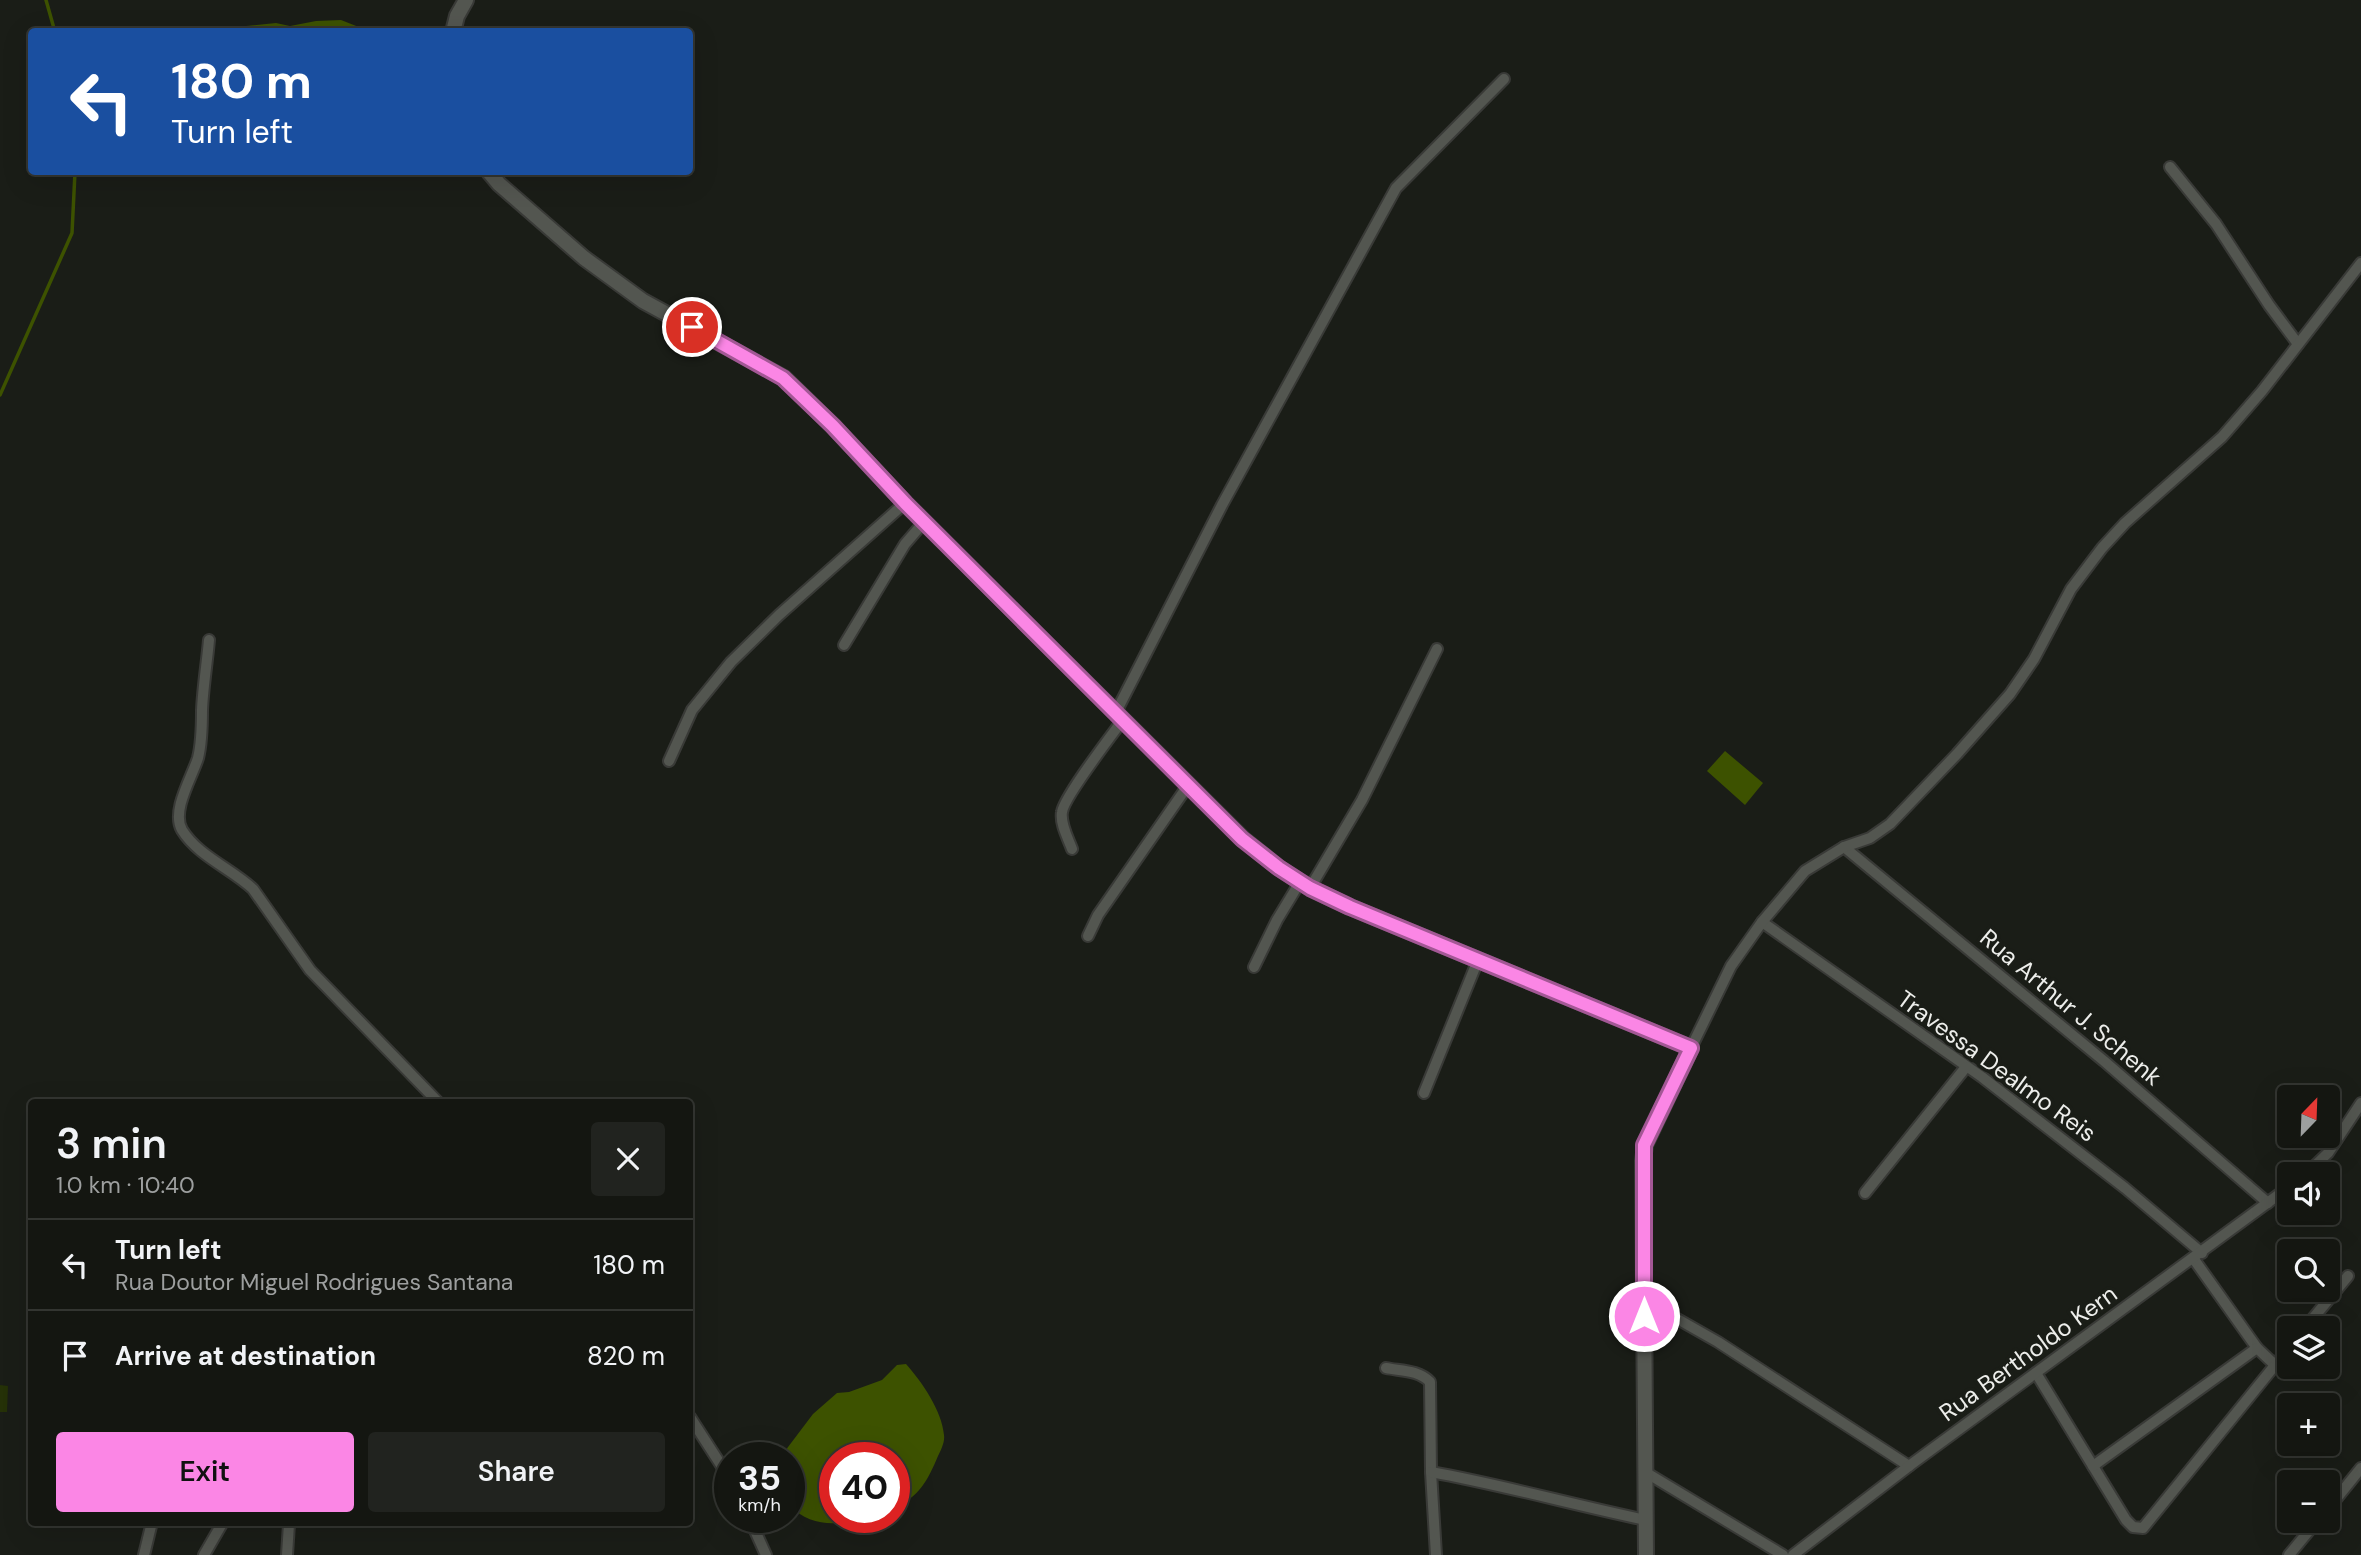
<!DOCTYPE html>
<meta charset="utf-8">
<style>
:root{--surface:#141611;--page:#21231f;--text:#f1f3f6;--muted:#9d9f9f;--line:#333531;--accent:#fb86e5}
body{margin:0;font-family:"DM Sans",sans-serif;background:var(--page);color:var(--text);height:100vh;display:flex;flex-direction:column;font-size:26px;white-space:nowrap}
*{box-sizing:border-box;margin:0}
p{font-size:23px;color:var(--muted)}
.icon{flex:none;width:38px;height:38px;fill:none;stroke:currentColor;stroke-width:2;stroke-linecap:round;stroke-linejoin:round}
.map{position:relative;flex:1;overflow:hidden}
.side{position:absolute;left:28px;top:1099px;width:665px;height:427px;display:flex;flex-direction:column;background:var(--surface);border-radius:7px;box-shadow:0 7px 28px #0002,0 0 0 2px var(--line)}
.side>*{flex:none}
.hud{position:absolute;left:28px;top:28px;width:665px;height:147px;border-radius:7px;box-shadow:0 7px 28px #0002,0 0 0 2px var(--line);background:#1a4fa0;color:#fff;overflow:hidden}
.needle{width:46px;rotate:23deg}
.fabs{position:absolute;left:2277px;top:1085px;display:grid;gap:14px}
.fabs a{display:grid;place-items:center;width:63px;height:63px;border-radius:7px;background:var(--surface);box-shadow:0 7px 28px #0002,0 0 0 2px var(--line);font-size:35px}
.speed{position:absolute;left:714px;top:1442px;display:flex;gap:14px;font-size:35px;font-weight:700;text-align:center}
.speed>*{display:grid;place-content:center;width:91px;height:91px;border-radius:50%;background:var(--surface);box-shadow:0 7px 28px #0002,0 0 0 2px var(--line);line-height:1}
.speed small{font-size:18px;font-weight:400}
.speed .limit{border:10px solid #d22;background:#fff;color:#111}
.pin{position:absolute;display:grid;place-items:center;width:60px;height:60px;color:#fff;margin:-30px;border:4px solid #fff;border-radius:50%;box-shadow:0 2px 7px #0007}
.me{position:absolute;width:77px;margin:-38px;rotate:0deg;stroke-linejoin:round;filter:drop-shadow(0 0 5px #0008)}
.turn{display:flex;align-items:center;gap:24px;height:147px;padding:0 28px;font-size:32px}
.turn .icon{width:91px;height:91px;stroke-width:2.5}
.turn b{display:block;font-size:49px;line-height:60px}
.round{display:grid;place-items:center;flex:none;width:74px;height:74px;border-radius:7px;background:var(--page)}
.headline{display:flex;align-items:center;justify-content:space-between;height:119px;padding:0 28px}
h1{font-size:42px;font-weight:600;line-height:52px}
.primary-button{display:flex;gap:14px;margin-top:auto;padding:14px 28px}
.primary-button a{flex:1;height:80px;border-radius:7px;background:var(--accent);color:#111;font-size:28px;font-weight:600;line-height:80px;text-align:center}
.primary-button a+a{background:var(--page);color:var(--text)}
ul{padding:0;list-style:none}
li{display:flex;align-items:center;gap:21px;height:91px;padding:0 28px;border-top:2px solid var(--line)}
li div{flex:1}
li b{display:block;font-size:26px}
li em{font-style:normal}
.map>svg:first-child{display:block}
.green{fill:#253107}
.water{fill:#3d5200}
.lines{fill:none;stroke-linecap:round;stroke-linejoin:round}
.stream{stroke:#3d5200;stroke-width:3.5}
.minor-casing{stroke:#393a37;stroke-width:14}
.tertiary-casing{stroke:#393a37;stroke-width:18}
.minor{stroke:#535650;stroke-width:10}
.tertiary{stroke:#535650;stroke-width:14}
.route-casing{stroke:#a35795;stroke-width:18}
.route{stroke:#fb86e5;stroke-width:12}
.labels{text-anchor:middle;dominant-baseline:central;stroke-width:7;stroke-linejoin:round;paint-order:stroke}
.street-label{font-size:24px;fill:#edeeeb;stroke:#1a1d17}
</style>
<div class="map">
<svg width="2361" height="1555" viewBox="0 0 2361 1555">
<rect width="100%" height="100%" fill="#1a1d17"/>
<!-- green -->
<polygon class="green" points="0,1385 8,1386 7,1412 0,1412"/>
<!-- water -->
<g class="water">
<polygon points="341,20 369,31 232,31 236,27 276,23 290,26 316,21"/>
<polygon points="1725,751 1763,783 1745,805 1707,771"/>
<path d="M906,1364C922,1382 942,1411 944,1435C945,1442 941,1450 938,1456C927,1482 920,1495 894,1509V1458H835V1517H870C841,1525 812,1529 789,1505V1458H782L785,1451L813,1414L837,1393L849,1392L882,1380L897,1365Z"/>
</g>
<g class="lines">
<!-- stream -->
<g class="stream">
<polyline points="46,0 55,32"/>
<polyline points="0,395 72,233 75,172"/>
</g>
<defs>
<g id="minor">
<polyline points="2170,167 2216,224 2269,305 2298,344"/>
<path d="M209,640C207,663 203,687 202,710C202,726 202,742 198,758C192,777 171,811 182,830C198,856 232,869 253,889L310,970L438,1102"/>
<polyline points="844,645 905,544 924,522"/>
<polyline points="1115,714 1222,505 1396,188 1504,79"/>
<polyline points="669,761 692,710 731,662 779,615 905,503"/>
<polyline points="1844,847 2104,1061 2268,1203"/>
<path d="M1072,849C1068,838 1060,824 1062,812C1064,797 1111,736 1122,721"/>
<polyline points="1310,888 1362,800 1437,649"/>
<polyline points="1762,922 1982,1077 2125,1188 2202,1253"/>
<polyline points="1088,936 1098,915 1189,784"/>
<polyline points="1254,967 1277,920 1300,882"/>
<polyline points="1691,1048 1731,966 1762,922 1805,871 1844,847 1870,838 1890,824 1957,754 2010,694 2034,659 2071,589 2102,548 2125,523 2222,437 2262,391 2361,263"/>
<polyline points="1424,1093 1478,960"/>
<polyline points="2306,1174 2328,1153 2361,1103"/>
<polyline points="1865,1193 1966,1067"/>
<polyline points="2193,1258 2257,1348 2275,1365"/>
<polyline points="1644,1300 1718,1342 1909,1466"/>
<polyline points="2305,1328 2348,1276"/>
<path d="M1386,1368C1401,1371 1419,1370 1430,1382L1431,1472L1436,1555"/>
<polyline points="2036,1373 2126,1520 2133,1527 2143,1528 2289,1348"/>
<polyline points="690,1417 730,1479"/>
<polyline points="2093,1466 2257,1348"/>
<path d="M1431,1472C1503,1485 1574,1505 1646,1520"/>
<polyline points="1645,1472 1783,1555"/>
<polyline points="2328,1509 2361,1468"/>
<polyline points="749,1517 766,1555"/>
<polyline points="144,1555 152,1522"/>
<polyline points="204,1555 223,1522"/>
<polyline points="287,1555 289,1524"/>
<polyline points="1793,1555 1913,1463 2289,1187"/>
<polyline points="2289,1555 2317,1521"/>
</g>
<g id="tertiary">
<polyline points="453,32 457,16 466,0"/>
<polyline points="489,172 499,184 584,258 643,301 784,378 833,426 905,503 1243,839 1279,868 1310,888 1350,907 1691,1048 1645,1145 1643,1161 1646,1555"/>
</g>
</defs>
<!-- minor casing -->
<use href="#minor" class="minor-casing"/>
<!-- tertiary casing -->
<use href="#tertiary" class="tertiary-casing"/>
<!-- minor -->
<use href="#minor" class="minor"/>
<!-- tertiary -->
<use href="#tertiary" class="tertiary"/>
</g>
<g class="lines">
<defs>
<polyline id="route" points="692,327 783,378 833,426 905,503 1242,839 1279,868 1310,888 1350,907 1691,1048 1644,1145 1644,1316"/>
</defs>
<!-- route casing -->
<use href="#route" class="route-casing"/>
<!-- route -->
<use href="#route" class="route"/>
</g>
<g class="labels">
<!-- street labels -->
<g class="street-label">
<text transform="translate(2071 1007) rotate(40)">Rua Arthur J. Schenk</text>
<text transform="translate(1997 1066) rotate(36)">Travessa Dealmo Reis</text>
<text transform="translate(2028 1353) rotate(-36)">Rua Bertholdo Kern</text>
</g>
</g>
</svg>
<div class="fabs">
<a><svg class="needle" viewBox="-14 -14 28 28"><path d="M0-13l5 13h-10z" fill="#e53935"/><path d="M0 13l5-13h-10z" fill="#9d9f9f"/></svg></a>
<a><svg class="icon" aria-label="sound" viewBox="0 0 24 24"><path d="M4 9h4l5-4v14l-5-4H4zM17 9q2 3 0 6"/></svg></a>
<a><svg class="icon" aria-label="search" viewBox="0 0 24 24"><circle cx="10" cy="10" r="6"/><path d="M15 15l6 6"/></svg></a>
<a><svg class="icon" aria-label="layers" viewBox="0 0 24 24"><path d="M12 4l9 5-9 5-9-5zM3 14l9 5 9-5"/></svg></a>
<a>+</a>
<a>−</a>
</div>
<div class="speed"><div>35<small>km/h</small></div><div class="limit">40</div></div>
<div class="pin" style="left:692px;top:327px;background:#d93025"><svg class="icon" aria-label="arrive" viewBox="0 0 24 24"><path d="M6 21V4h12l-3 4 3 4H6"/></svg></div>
<svg class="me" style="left:1644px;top:1316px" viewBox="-20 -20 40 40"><circle r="17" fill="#fb86e5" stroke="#fff" stroke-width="3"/><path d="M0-11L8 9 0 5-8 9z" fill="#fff"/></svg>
<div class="hud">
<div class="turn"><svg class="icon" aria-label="left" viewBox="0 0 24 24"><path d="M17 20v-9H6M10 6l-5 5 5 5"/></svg><div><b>180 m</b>Turn left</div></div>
</div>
<section class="side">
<div class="headline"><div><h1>3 min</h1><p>1.0 km · 10:40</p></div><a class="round"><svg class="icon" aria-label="close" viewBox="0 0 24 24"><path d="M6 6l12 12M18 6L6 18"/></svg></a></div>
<ul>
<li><svg class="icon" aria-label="left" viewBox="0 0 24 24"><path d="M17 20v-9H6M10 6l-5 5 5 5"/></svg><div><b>Turn left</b><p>Rua Doutor Miguel Rodrigues Santana</p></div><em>180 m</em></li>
<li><svg class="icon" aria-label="arrive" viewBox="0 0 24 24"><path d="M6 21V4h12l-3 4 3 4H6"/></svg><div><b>Arrive at destination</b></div><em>820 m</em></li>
</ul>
<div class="primary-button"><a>Exit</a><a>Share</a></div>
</section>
</div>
